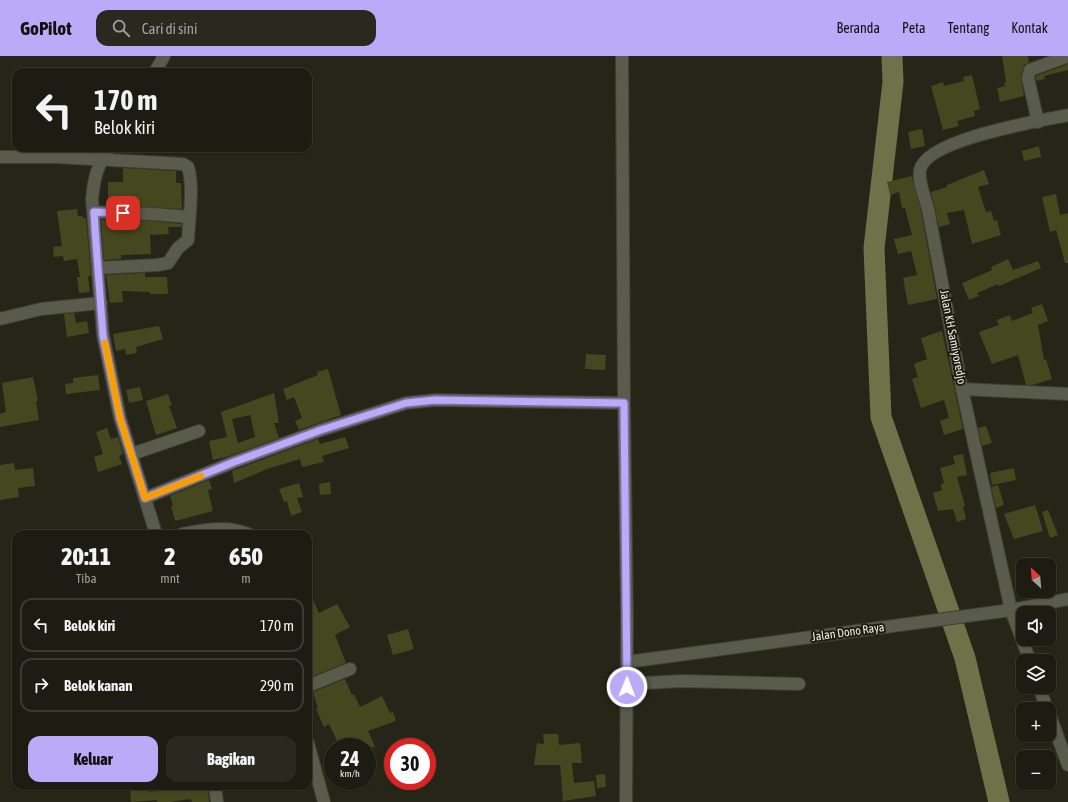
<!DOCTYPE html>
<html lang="id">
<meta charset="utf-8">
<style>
:root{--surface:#1c1c12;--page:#292920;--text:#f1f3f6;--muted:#a0a19f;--line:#3a3a32;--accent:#b9abf7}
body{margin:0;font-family:"Asap Condensed",sans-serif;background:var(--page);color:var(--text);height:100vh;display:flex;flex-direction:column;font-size:15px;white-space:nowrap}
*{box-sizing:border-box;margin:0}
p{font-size:13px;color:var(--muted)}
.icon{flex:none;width:22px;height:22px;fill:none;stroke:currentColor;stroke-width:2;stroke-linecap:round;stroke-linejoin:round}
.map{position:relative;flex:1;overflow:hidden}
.drawer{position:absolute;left:12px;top:474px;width:300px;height:260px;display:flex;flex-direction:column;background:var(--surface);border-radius:12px;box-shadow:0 1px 3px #0004,0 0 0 1px var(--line)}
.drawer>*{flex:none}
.guide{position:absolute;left:12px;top:12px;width:300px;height:84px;border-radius:12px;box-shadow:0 1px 3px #0004,0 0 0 1px var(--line);background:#1c1c12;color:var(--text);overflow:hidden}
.needle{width:26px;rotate:334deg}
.buttons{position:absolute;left:1016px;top:502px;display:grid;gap:8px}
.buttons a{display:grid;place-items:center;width:40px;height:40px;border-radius:8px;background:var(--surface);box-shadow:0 1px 3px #0004,0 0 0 1px var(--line);font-size:20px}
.speed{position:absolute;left:324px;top:682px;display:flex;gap:8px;font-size:20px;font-weight:700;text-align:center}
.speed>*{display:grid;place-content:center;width:52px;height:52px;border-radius:50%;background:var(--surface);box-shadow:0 1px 3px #0004,0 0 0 1px var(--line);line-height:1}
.speed small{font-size:10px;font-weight:400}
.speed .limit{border:6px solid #d22;background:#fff;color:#111}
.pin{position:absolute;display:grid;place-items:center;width:34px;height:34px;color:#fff;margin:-17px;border-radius:8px;box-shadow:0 2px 6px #0006}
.me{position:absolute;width:44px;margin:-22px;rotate:1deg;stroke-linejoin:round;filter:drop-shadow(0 0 3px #0008)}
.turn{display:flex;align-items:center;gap:14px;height:84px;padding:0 16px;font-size:18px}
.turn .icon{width:52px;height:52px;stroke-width:2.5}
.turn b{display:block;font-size:28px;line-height:34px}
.eta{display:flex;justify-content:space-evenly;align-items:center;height:68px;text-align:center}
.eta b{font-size:24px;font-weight:800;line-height:28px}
.button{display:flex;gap:8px;margin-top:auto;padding:8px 16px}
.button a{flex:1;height:46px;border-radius:12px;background:var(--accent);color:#111;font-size:16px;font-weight:800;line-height:46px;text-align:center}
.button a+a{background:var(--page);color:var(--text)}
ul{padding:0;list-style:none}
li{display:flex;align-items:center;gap:12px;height:54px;margin:0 8px 6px;padding:0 8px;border:2px solid var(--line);border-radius:12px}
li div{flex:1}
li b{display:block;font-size:15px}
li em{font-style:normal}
header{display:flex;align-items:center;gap:24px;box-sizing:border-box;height:56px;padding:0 20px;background:var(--accent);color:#111}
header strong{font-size:19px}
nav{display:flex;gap:22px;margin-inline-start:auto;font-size:14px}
.search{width:280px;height:36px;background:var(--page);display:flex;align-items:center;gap:10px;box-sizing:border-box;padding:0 14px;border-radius:12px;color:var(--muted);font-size:15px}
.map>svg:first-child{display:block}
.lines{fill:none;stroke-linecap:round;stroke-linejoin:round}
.river{stroke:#6f7248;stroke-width:21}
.building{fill:#45481e;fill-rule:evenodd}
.minor-casing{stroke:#3f4035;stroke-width:14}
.minor{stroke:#595b4b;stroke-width:12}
.route-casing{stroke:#786fa1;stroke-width:10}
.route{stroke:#b9abf7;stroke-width:7}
.slow{stroke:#f59e0b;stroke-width:7}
.labels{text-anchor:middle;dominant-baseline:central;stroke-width:4;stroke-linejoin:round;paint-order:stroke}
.street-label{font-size:12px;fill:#ebece3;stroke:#1c1d0f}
</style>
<header>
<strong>GoPilot</strong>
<div class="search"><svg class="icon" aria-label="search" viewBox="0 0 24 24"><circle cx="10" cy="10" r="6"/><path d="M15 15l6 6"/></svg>Cari di sini</div>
<nav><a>Beranda</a><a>Peta</a><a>Tentang</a><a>Kontak</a></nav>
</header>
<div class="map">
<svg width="1068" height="746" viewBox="0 0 1068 746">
<rect width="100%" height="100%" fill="#252618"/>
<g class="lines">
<!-- river -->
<polyline class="river" points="892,0 893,26 874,192 881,361 965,602 999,746"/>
</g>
<!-- building -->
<g class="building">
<polygon points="1002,0 1028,0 1029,7 1024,9 1021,20 1024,40 1000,46 997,32 1005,30 1004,26 1006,26"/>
<polygon points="1068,8 1068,14 1044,20 1045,23 1036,25 1036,20"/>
<polygon points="972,19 980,53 974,55 975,60 957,65 959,70 943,74 931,30 943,26 944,30 964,25 963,21"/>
<polygon points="922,73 925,90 911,93 908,76"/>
<polygon points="1039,90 1041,101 1024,105 1022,95"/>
<polygon points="123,112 176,115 176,127 181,127 182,153 108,149 108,126 123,126"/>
<polygon points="984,114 989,128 978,131 986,156 991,155 994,165 997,164 1001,179 972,188 964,154 947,157 950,168 939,171 931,136 947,131 947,129"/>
<polygon points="912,120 921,155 937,243 908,249 903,222 917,219 911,195 898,198 894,183 912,179 905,152 902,152 899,136 890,139 887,126"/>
<polygon points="1056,138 1060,159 1068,157 1068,207 1065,207 1056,174 1050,176 1042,141"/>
<polygon points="77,153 78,160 83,160 83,162 86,162 91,220 88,220 90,236 79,237 77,221 80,221 77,203 64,205 63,200 54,201 53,191 62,190 57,155"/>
<polygon points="101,164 152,165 182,168 181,171 168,171 169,178 150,179 151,198 121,199 121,203 104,204"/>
<polygon points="1008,203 1013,214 1038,205 1041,212 999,230 998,228 977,237 979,240 969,244 962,227 992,214 991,211"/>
<polygon points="145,217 145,221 167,221 168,238 150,238 150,236 122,235 123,246 110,247 106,219"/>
<polygon points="1042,248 1048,265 1038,269 1044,304 1046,303 1052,323 1032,329 1026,329 1018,299 992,308 979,276 999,269 997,264 1010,259 1012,265 1033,257 1031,252"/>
<polygon points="74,257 76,267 87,265 89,277 67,281 64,258"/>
<polygon points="159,270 163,283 136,291 137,297 126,299 125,293 116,295 113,278"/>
<polygon points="942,275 963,373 944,379 940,365 949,362 944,344 921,352 912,323 918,321 914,308 927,303 921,282"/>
<polygon points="586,298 606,299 605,314 585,313"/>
<polygon points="328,313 341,359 299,374 295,365 302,362 294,341 287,344 283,333 318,319 317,316"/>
<polygon points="98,319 100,334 66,338 65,328 73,327 73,322"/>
<polygon points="33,321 38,345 36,345 39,364 0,371 0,358 6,356 2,327"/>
<polygon points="140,331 143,344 129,347 126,334"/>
<path d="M274,337L279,367H274L279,382L226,401L213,404L209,385L227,381L221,356ZM250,359L255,381L238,387L232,363Z"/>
<polygon points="168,338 172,349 169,350 177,372 156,379 146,345"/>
<polygon points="986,370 992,387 982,390 978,372"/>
<polygon points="107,372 111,383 118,381 123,398 119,400 122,408 98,416 94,401 103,398 96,376"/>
<polygon points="345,381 349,392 322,400 324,406 302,411 300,403 267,413 234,427 232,415 318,383 320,388"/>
<polygon points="963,398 967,419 957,421 965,450 963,451 966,463 957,466 953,453 938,455 933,437 942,434 941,428 944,427 940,412 955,408 953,400"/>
<polygon points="14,407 15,414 33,412 35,430 18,432 19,441 0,444 0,409"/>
<polygon points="1014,412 1016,424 992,429 990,417"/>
<polygon points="209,424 212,433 208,434 213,455 175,465 171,450 173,449 170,440"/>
<polygon points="330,426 331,438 320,439 319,428"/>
<polygon points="299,427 303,441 297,442 302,456 291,460 287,445 284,446 279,433"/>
<polygon points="998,429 1004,449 996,452 991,431"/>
<polygon points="1035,449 1043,475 1014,483 1004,458"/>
<polygon points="1048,454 1058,479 1050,482 1042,456"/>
<polygon points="308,534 319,557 337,548 350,571 335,579 346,607 308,622"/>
<polygon points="408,573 414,593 393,599 387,579"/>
<polygon points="345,623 352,639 354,638 360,651 382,640 390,657 393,656 396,665 368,675 375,691 340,691 329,668 324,671 316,653 318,652 313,636"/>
<polygon points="543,678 558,678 559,689 580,687 582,707 572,707 574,727 594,725 596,740 563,745 560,709 534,709 537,687 544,688"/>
<polygon points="605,718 606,731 597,732 596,719"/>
<polygon points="174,730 208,730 209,746 192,746 191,743 170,746 157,746 157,744 131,746 130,733 149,731 150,736 174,732"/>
</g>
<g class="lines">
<defs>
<g id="minor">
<polyline points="622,0 624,347 627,563 626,746"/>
<polyline points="155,16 164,0"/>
<polyline points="1038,66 1028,22 1030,14 1068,0"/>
<path d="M109,92C97,110 94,122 92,143L103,279L120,362L156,478"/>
<path d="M0,101H56L183,108L188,111C194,131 189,162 188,184L178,192L168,207L157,209L98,212"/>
<polyline points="94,156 152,158 189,161"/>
<polyline points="0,263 41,253 101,247"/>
<polyline points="962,333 1068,338"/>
<polyline points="132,398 199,375"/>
<polyline points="145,442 234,406 321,374 406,347 435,344 624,347"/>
<path d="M182,478C202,474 228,469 248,478"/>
<path d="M1030,605L1011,554L962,333L928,153C925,141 918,126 920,114C926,83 1040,65 1068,59"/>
<polyline points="627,606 1011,554 1068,543"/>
<polyline points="308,630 350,613"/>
<polyline points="627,631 644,627 682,625 799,628"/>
<polyline points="1039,631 1047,653"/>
<polyline points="1049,657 1068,709"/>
<polyline points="308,687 324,746"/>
<polyline points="215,730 217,746"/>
</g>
</defs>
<!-- minor casing -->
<use href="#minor" class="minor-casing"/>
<!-- minor -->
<use href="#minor" class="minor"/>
</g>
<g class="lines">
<defs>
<polyline id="route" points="123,157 94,156 95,173 103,280 120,362 145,442 234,406 321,374 406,347 435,344 624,347 627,631"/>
</defs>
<!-- route casing -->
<use href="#route" class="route-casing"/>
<!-- route -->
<use href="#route" class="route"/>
<!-- slow -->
<polyline class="slow" points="105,287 120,362 145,442 201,420"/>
</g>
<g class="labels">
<!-- street labels -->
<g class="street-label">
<text transform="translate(953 281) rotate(79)">Jalan KH Samiyoredjo</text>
<text transform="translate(848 576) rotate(-8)">Jalan Dono Raya</text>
</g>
</g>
</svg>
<div class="buttons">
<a><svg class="needle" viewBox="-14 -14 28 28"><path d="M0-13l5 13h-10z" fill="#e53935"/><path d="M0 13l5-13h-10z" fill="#a0a19f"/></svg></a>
<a><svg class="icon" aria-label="sound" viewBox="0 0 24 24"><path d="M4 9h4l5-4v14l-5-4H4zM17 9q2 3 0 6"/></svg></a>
<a><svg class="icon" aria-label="layers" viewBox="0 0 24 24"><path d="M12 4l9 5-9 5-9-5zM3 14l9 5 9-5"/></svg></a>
<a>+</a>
<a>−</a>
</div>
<div class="speed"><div>24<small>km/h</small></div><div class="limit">30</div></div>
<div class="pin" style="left:123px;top:157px;background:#d93025"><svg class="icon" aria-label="arrive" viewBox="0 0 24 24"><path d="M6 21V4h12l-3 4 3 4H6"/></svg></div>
<svg class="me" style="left:627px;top:631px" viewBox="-20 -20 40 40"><circle r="17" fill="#b9abf7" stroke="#fff" stroke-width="3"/><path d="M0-11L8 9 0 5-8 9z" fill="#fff"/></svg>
<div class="guide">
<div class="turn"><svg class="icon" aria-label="left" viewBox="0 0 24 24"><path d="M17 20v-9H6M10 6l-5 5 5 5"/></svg><div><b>170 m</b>Belok kiri</div></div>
</div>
<section class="drawer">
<div class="eta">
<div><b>20:11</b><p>Tiba</p></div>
<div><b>2</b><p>mnt</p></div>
<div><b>650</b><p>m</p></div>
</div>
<ul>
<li><svg class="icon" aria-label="left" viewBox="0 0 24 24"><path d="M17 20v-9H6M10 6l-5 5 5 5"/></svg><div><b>Belok kiri</b></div><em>170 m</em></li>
<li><svg class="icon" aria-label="right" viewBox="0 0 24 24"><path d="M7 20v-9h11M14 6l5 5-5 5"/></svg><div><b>Belok kanan</b></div><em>290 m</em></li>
</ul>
<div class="button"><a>Keluar</a><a>Bagikan</a></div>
</section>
</div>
